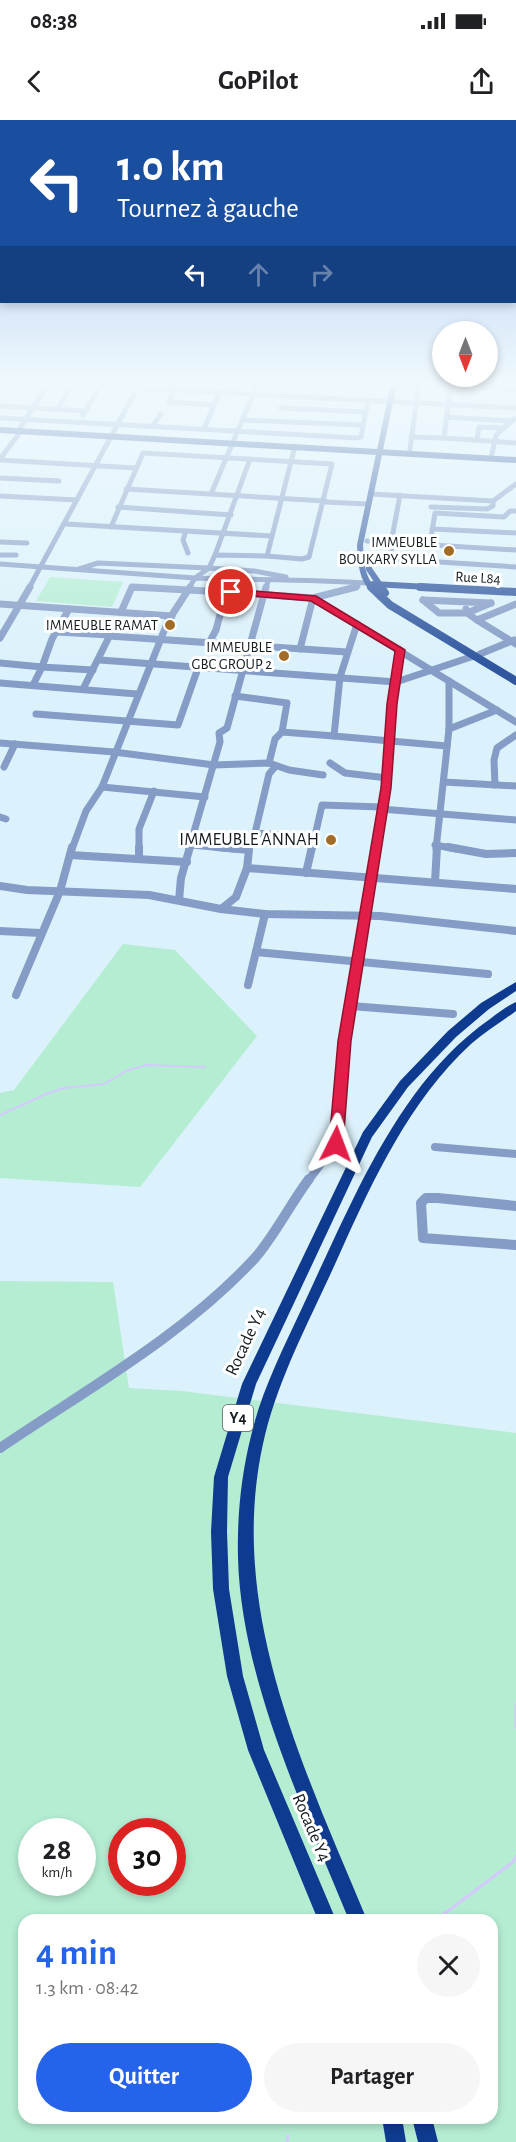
<!DOCTYPE html>
<html lang="fr">
<meta charset="utf-8">
<style>
:root{--surface:#fff;--page:#f6f6f6;--text:#202124;--muted:#757577;--accent:#2563eb}
body{margin:0;font-family:"Alegreya Sans",sans-serif;background:var(--page);color:var(--text);height:100vh;display:flex;flex-direction:column;font-size:22px;white-space:nowrap}
*{box-sizing:border-box;margin:0}
p{font-size:20px;color:var(--muted)}
.icon{flex:none;width:33px;height:33px;fill:none;stroke:currentColor;stroke-width:2;stroke-linecap:round;stroke-linejoin:round}
.map{position:relative;flex:1;overflow:hidden}
.drawer{position:absolute;left:18px;top:1794px;width:480px;height:210px;display:flex;flex-direction:column;background:var(--surface);border-radius:18px;box-shadow:0 3px 9px #0003}
.drawer>*{flex:none}
.hud{position:absolute;left:0px;top:0px;width:516px;height:183px;box-shadow:0 3px 9px #0003;background:#1a4fa0;color:#fff;overflow:hidden}
.needle{width:39px;rotate:180deg}
.tools{position:absolute;left:432px;top:201px;display:grid;gap:12px}
.tools a{display:grid;place-items:center;width:66px;height:66px;border-radius:50%;background:var(--surface);box-shadow:0 3px 9px #0003;font-size:30px}
.speed{position:absolute;left:18px;top:1698px;display:flex;gap:12px;font-size:30px;font-weight:700;text-align:center}
.speed>*{display:grid;place-content:center;width:78px;height:78px;border-radius:50%;background:var(--surface);box-shadow:0 3px 9px #0003;line-height:1}
.speed small{font-size:15px;font-weight:400}
.speed .limit{border:9px solid #d22;background:#fff;color:#111}
.pin{position:absolute;display:grid;place-items:center;width:51px;height:51px;color:#fff;margin:-26px;border:3px solid #fff;border-radius:50%;box-shadow:0 2px 6px #0007}
.me{position:absolute;width:66px;margin:-33px;rotate:3deg;stroke-linejoin:round;filter:drop-shadow(0 0 4px #0008)}
.turn{display:flex;align-items:center;gap:21px;height:126px;padding:0 18px;font-size:27px}
.turn .icon{width:78px;height:78px;stroke-width:2.5}
.turn b{display:block;font-size:42px;line-height:51px}
.lanes{display:flex;align-items:center;height:57px;padding:0 18px;background:#0003;justify-content:center;gap:30px;direction:ltr}
.lanes .off{opacity:.35}
.round{display:grid;place-items:center;flex:none;width:63px;height:63px;border-radius:32px;background:var(--page)}
.summary{display:flex;align-items:center;justify-content:space-between;height:102px;padding:0 18px}
h1{font-size:36px;font-weight:700;line-height:45px;color:var(--accent)}
.cta{display:flex;gap:12px;margin-top:auto;padding:12px 18px}
.cta a{flex:1;height:69px;border-radius:36px;background:var(--accent);color:#fff;font-size:24px;font-weight:700;line-height:69px;text-align:center}
.cta a+a{background:var(--page);color:var(--text)}
.status{display:flex;justify-content:space-between;align-items:center;height:42px;padding:0 30px;background:var(--surface);direction:ltr}
.status svg{height:16px;fill:currentColor}
header{display:flex;justify-content:space-between;align-items:center;height:78px;padding:0 18px;background:var(--surface);font-size:27px;font-weight:700}
.map>svg:first-child{display:block}
.green{fill:#b5edd3;fill-rule:evenodd}
.lines{fill:none;stroke-linecap:round;stroke-linejoin:round}
.stream-far1{stroke:#d3c9fc;stroke-width:2}
.stream{stroke:#d3c9fc;stroke-width:3}
.minor-far3{stroke:#859cc6;stroke-width:5}
.minor-far2{stroke:#859cc6;stroke-width:7}
.minor-far1{stroke:#859cc6;stroke-width:8}
.minor{stroke:#859cc6;stroke-width:10}
.major-far1{stroke:#2f569f;stroke-width:6}
.major{stroke:#2f569f;stroke-width:8}
.highway{fill:#0e3a8f;fill-rule:evenodd}
.route{fill:#e11d48;stroke:#92132f;stroke-width:1.5}
.poi-dot{fill:#a26b27;stroke:#fff;stroke-width:2}
.labels{text-anchor:middle;dominant-baseline:central;stroke-width:6;stroke-linejoin:round;paint-order:stroke}
.far-poi-label{font-size:15px;fill:#151d21;stroke:#fff;text-anchor:end}
.far-street-label{font-size:15px;fill:#151d21;stroke:#fff}
.shield{fill:#fff;stroke:#5b6164;stroke-width:1.5}
.shield-label{font-size:16px;font-weight:bold;fill:#151d21}
.poi-label{font-size:18px;fill:#151d21;stroke:#fff;text-anchor:end}
.street-label{font-size:18px;fill:#151d21;stroke:#fff}
</style>
<div class="status"><b>08:38</b><svg viewBox="0 0 49 12"><path d="M0 12V9h3v3zM5 12V6h3v6zM10 12V3h3v9zM15 12V0h3v12zM26 1h20v11H26zM47 4h2v5h-2z"/></svg></div>
<header><svg class="icon" aria-label="back" viewBox="0 0 24 24"><path d="M15 5l-7 7 7 7"/></svg>GoPilot<svg class="icon" aria-label="share" viewBox="0 0 24 24"><path d="M12 15V3M7 8l5-5 5 5M5 13v7h14v-7"/></svg></header>
<div class="map">
<svg width="516" height="2022" viewBox="0 0 516 2022">
<rect width="100%" height="100%" fill="#dbf1fb"/>
<!-- green -->
<g class="green">
<polygon points="50,457 123,462 112,487 36,481"/>
<polygon points="123,824 175,830 257,916 140,1067 0,1058 0,973 14,970"/>
<path d="M0,1161L113,1162L129,1268L182,1271L516,1313V2022H0ZM32,1712H82V1762H32ZM122,1712H172V1762H122ZM24,1800H492V1998H24Z"/>
</g>
<g class="lines">
<!-- stream-far1 -->
<polyline class="stream-far1" points="0,995 46,974 64,968 104,964 128,950 147,945 205,947"/>
<!-- stream -->
<g class="stream">
<polyline points="516,1585 516,1607"/>
<polyline points="440,1797 514,1741 516,1736"/>
<polyline points="287,2022 288,2016"/>
</g>
<!-- minor-far3 -->
<g class="minor-far3">
<polyline points="176,263 169,282 214,285"/>
<polyline points="249,263 339,267"/>
<polyline points="451,263 444,318 516,323"/>
<polyline points="100,266 516,288"/>
<polyline points="483,267 516,269"/>
<polyline points="0,286 86,291"/>
<polyline points="281,288 366,292"/>
<polyline points="58,289 72,263"/>
<polyline points="83,295 102,263"/>
<polyline points="446,297 512,301"/>
<polyline points="0,298 358,318 361,317 368,281"/>
<polyline points="244,300 363,305"/>
<polyline points="152,307 161,294"/>
<polyline points="20,308 43,272"/>
<polyline points="204,309 219,273"/>
<polyline points="411,317 444,318"/>
<polyline points="477,320 479,307 504,308"/>
<polyline points="410,329 419,263"/>
<polyline points="492,334 496,315 514,299"/>
<polyline points="0,339 21,311"/>
<polyline points="0,340 135,348"/>
<polyline points="0,358 59,361"/>
<polyline points="126,369 325,381"/>
<polyline points="211,374 258,263"/>
<polyline points="371,374 493,381 516,364"/>
<polyline points="400,375 391,423 392,439 516,447"/>
<polyline points="0,376 77,380"/>
<polyline points="325,382 368,384"/>
<polyline points="118,387 231,395"/>
<polyline points="431,387 487,389 493,386 493,381"/>
<polyline points="66,404 271,416"/>
<polyline points="111,407 143,333 332,344 309,437 302,439 267,436"/>
<polyline points="432,409 516,413"/>
<polyline points="186,411 183,420 188,433"/>
<polyline points="367,421 516,430"/>
<polyline points="0,422 27,423"/>
<polyline points="430,424 435,393 504,397 510,391 516,391"/>
<polyline points="0,435 16,435"/>
<polyline points="215,435 250,339"/>
<polyline points="0,444 195,458 209,448 254,451 286,457"/>
<polyline points="79,449 98,443 209,448 215,435 267,436 295,326"/>
<polyline points="29,468 139,265"/>
<polyline points="132,468 153,468"/>
<path d="M189,468L195,458C253,460 309,459 367,463"/>
<polyline points="266,468 268,461"/>
<polyline points="350,468 358,466"/>
</g>
<!-- minor-far2 -->
<g class="minor-far2">
<polyline points="423,480 491,483"/>
<polyline points="423,480 439,493 467,493 477,500"/>
<polyline points="0,484 172,496"/>
<polyline points="516,484 477,500 516,524"/>
<polyline points="69,489 52,519 42,547 93,550"/>
<polyline points="466,489 467,493 491,483"/>
<polyline points="121,492 132,467 226,472"/>
<polyline points="357,504 340,557 334,616 447,626"/>
<polyline points="57,512 110,515 83,569"/>
<polyline points="109,516 347,532"/>
<polyline points="0,518 30,467"/>
<polyline points="209,523 216,510 226,472 313,478 356,467"/>
<polyline points="300,529 313,478 516,602"/>
<polyline points="480,534 514,520"/>
<polyline points="100,540 396,562 474,536"/>
<polyline points="0,543 42,547 33,565"/>
<polyline points="0,563 137,574"/>
<polyline points="235,576 287,583 282,612 334,616"/>
<polyline points="36,594 178,605 198,548"/>
<polyline points="449,609 497,590"/>
<polyline points="0,623 114,632 214,645 269,643 289,650 323,655"/>
<polyline points="269,643 275,619 282,612"/>
<polyline points="330,643 345,653 387,658"/>
<polyline points="4,647 15,624"/>
<polyline points="275,647 269,654 255,713 312,717"/>
<polyline points="444,662 516,666"/>
<polyline points="495,665 494,640 497,628 516,615"/>
<polyline points="102,667 205,677"/>
<polyline points="381,689 516,700"/>
<polyline points="0,697 6,699"/>
<polyline points="192,725 234,729"/>
<polyline points="435,725 456,729"/>
<polyline points="72,729 86,691 102,667 168,501 190,467"/>
<polyline points="139,729 139,709 154,671"/>
<polyline points="189,729 220,622 219,613 227,608 266,467"/>
<polyline points="312,729 322,685 381,687"/>
<path d="M376,729C387,663 390,596 400,530"/>
<polyline points="436,729 449,609 449,561"/>
</g>
<!-- minor-far1 -->
<g class="minor-far1">
<polyline points="139,727 139,738"/>
<polyline points="217,727 249,730 247,748"/>
<polyline points="448,727 486,734 516,733"/>
<polyline points="70,735 187,742"/>
<polyline points="306,753 312,727"/>
<polyline points="435,762 437,727"/>
<polyline points="0,766 27,770 149,775 221,789 265,794 380,796 516,811"/>
<polyline points="179,780 181,758 190,727"/>
<polyline points="221,789 236,777 247,748 516,769"/>
<polyline points="0,811 40,813"/>
<polyline points="256,832 488,854"/>
<polyline points="248,865 265,794"/>
<polyline points="16,875 60,771 72,727"/>
<polyline points="351,886 453,894"/>
<polyline points="435,1027 516,1034"/>
<polyline points="308,1061 336,1024 344,921 376,727"/>
</g>
<!-- minor -->
<g class="minor">
<polyline points="516,1086 438,1078 426,1078 421,1083 423,1118 516,1125"/>
<path d="M0,1328C87,1269 183,1216 255,1138C273,1118 291,1083 309,1059"/>
</g>
<!-- major-far1 -->
<g class="major-far1">
<polyline points="0,310 516,340"/>
<polyline points="368,437 369,449 382,468"/>
<polyline points="373,464 447,468"/>
<path d="M372,468C361,457 361,440 360,425L394,263"/>
</g>
<!-- major -->
<g class="major">
<polyline points="371,467 390,485 516,561"/>
<polyline points="381,467 385,473"/>
<polyline points="420,467 516,472"/>
</g>
<!-- highway -->
<g class="highway">
<polygon points="516,862 516,871 489,889 456,917 408,967 372,1017 256,1264 228,1357 227,1412 229,1469 243,1556 264,1630 336,1800 318,1800 248,1630 227,1556 213,1469 211,1412 214,1357 242,1264 363,1012 400,961 448,911 481,883"/>
<path d="M516,882V891C501,902 485,912 471,924C410,980 374,1058 340,1133C314,1192 281,1251 265,1315C224,1485 303,1646 367,1800H349C304,1690 241,1558 238,1438C237,1397 241,1356 251,1316C261,1272 283,1229 302,1188C321,1147 339,1107 359,1067C392,1003 430,941 490,899C498,893 507,886 516,882Z"/>
<polygon points="382,1998 402,1998 406,2022 386,2022"/>
<polygon points="412,1998 432,1998 438,2022 418,2022"/>
</g>
</g>
<!-- sky -->
<linearGradient id="sky" x2="0" y2="1"><stop stop-color="#9fbcf0"/><stop offset="0.48" stop-color="#eff9fd"/><stop offset="1" stop-color="#eff9fd" stop-opacity="0"/></linearGradient>
<rect width="516" height="546" fill="url(#sky)"/>
<!-- route -->
<polygon class="route" points="231,469 316,476 405,530 397,584 391,668 351,921 343,1024 336,1029 329,1024 338,921 381,668 387,584 395,531 311,481 228,474 226,472"/>
<!-- markers -->
<g class="poi-dot">
<circle cx="449" cy="431" r="6"/>
<circle cx="170" cy="505" r="6"/>
<circle cx="284" cy="536" r="6"/>
<circle cx="331" cy="720" r="6"/>
</g>
<g class="labels">
<!-- far-poi labels -->
<g class="far-poi-label">
<text x="437" y="422">IMMEUBLE<tspan x="437" dy="17">BOUKARY SYLLA</tspan></text>
<text x="158" y="505">IMMEUBLE RAMAT</text>
<text x="272" y="527">IMMEUBLE<tspan x="272" dy="17">GBC GROUP 2</tspan></text>
</g>
<!-- far-street labels -->
<g class="far-street-label">
<text transform="translate(478 458) rotate(3)">Rue L84</text>
</g>
<!-- shield labels -->
<rect class="shield" x="223" y="1285" width="30" height="26" rx="4.5"/>
<g class="shield-label">
<text x="238" y="1298">Y4</text>
</g>
<!-- poi labels -->
<g class="poi-label">
<text x="319" y="720">IMMEUBLE ANNAH</text>
</g>
<!-- street labels -->
<g class="street-label">
<text transform="translate(246 1222) rotate(-65)">Rocade Y4</text>
<text transform="translate(311 1708) rotate(67)">Rocade Y4</text>
</g>
</g>
</svg>
<div class="tools">
<a><svg class="needle" viewBox="-14 -14 28 28"><path d="M0-13l5 13h-10z" fill="#e53935"/><path d="M0 13l5-13h-10z" fill="#757577"/></svg></a>
</div>
<div class="speed"><div>28<small>km/h</small></div><div class="limit">30</div></div>
<div class="pin" style="left:231px;top:472px;background:#d93025"><svg class="icon" aria-label="arrive" viewBox="0 0 24 24"><path d="M6 21V4h12l-3 4 3 4H6"/></svg></div>
<svg class="me" style="left:336px;top:1024px" viewBox="-20 -20 40 40"><path d="M0-17L14 15 0 8-14 15z" fill="#e11d48" stroke="#fff" stroke-width="4"/></svg>
<div class="hud">
<div class="turn"><svg class="icon" aria-label="left" viewBox="0 0 24 24"><path d="M17 20v-9H6M10 6l-5 5 5 5"/></svg><div><b>1.0 km</b>Tournez à gauche</div></div>
<div class="lanes"><svg class="icon" aria-label="left" viewBox="0 0 24 24"><path d="M17 20v-9H6M10 6l-5 5 5 5"/></svg><svg class="icon off" aria-label="ahead" viewBox="0 0 24 24"><path d="M12 20V5M6 11l6-6 6 6"/></svg><svg class="icon off" aria-label="right" viewBox="0 0 24 24"><path d="M7 20v-9h11M14 6l5 5-5 5"/></svg></div>
</div>
<section class="drawer">
<div class="summary"><div><h1>4 min</h1><p>1.3 km · 08:42</p></div><a class="round"><svg class="icon" aria-label="close" viewBox="0 0 24 24"><path d="M6 6l12 12M18 6L6 18"/></svg></a></div>
<div class="cta"><a>Quitter</a><a>Partager</a></div>
</section>
</div>
